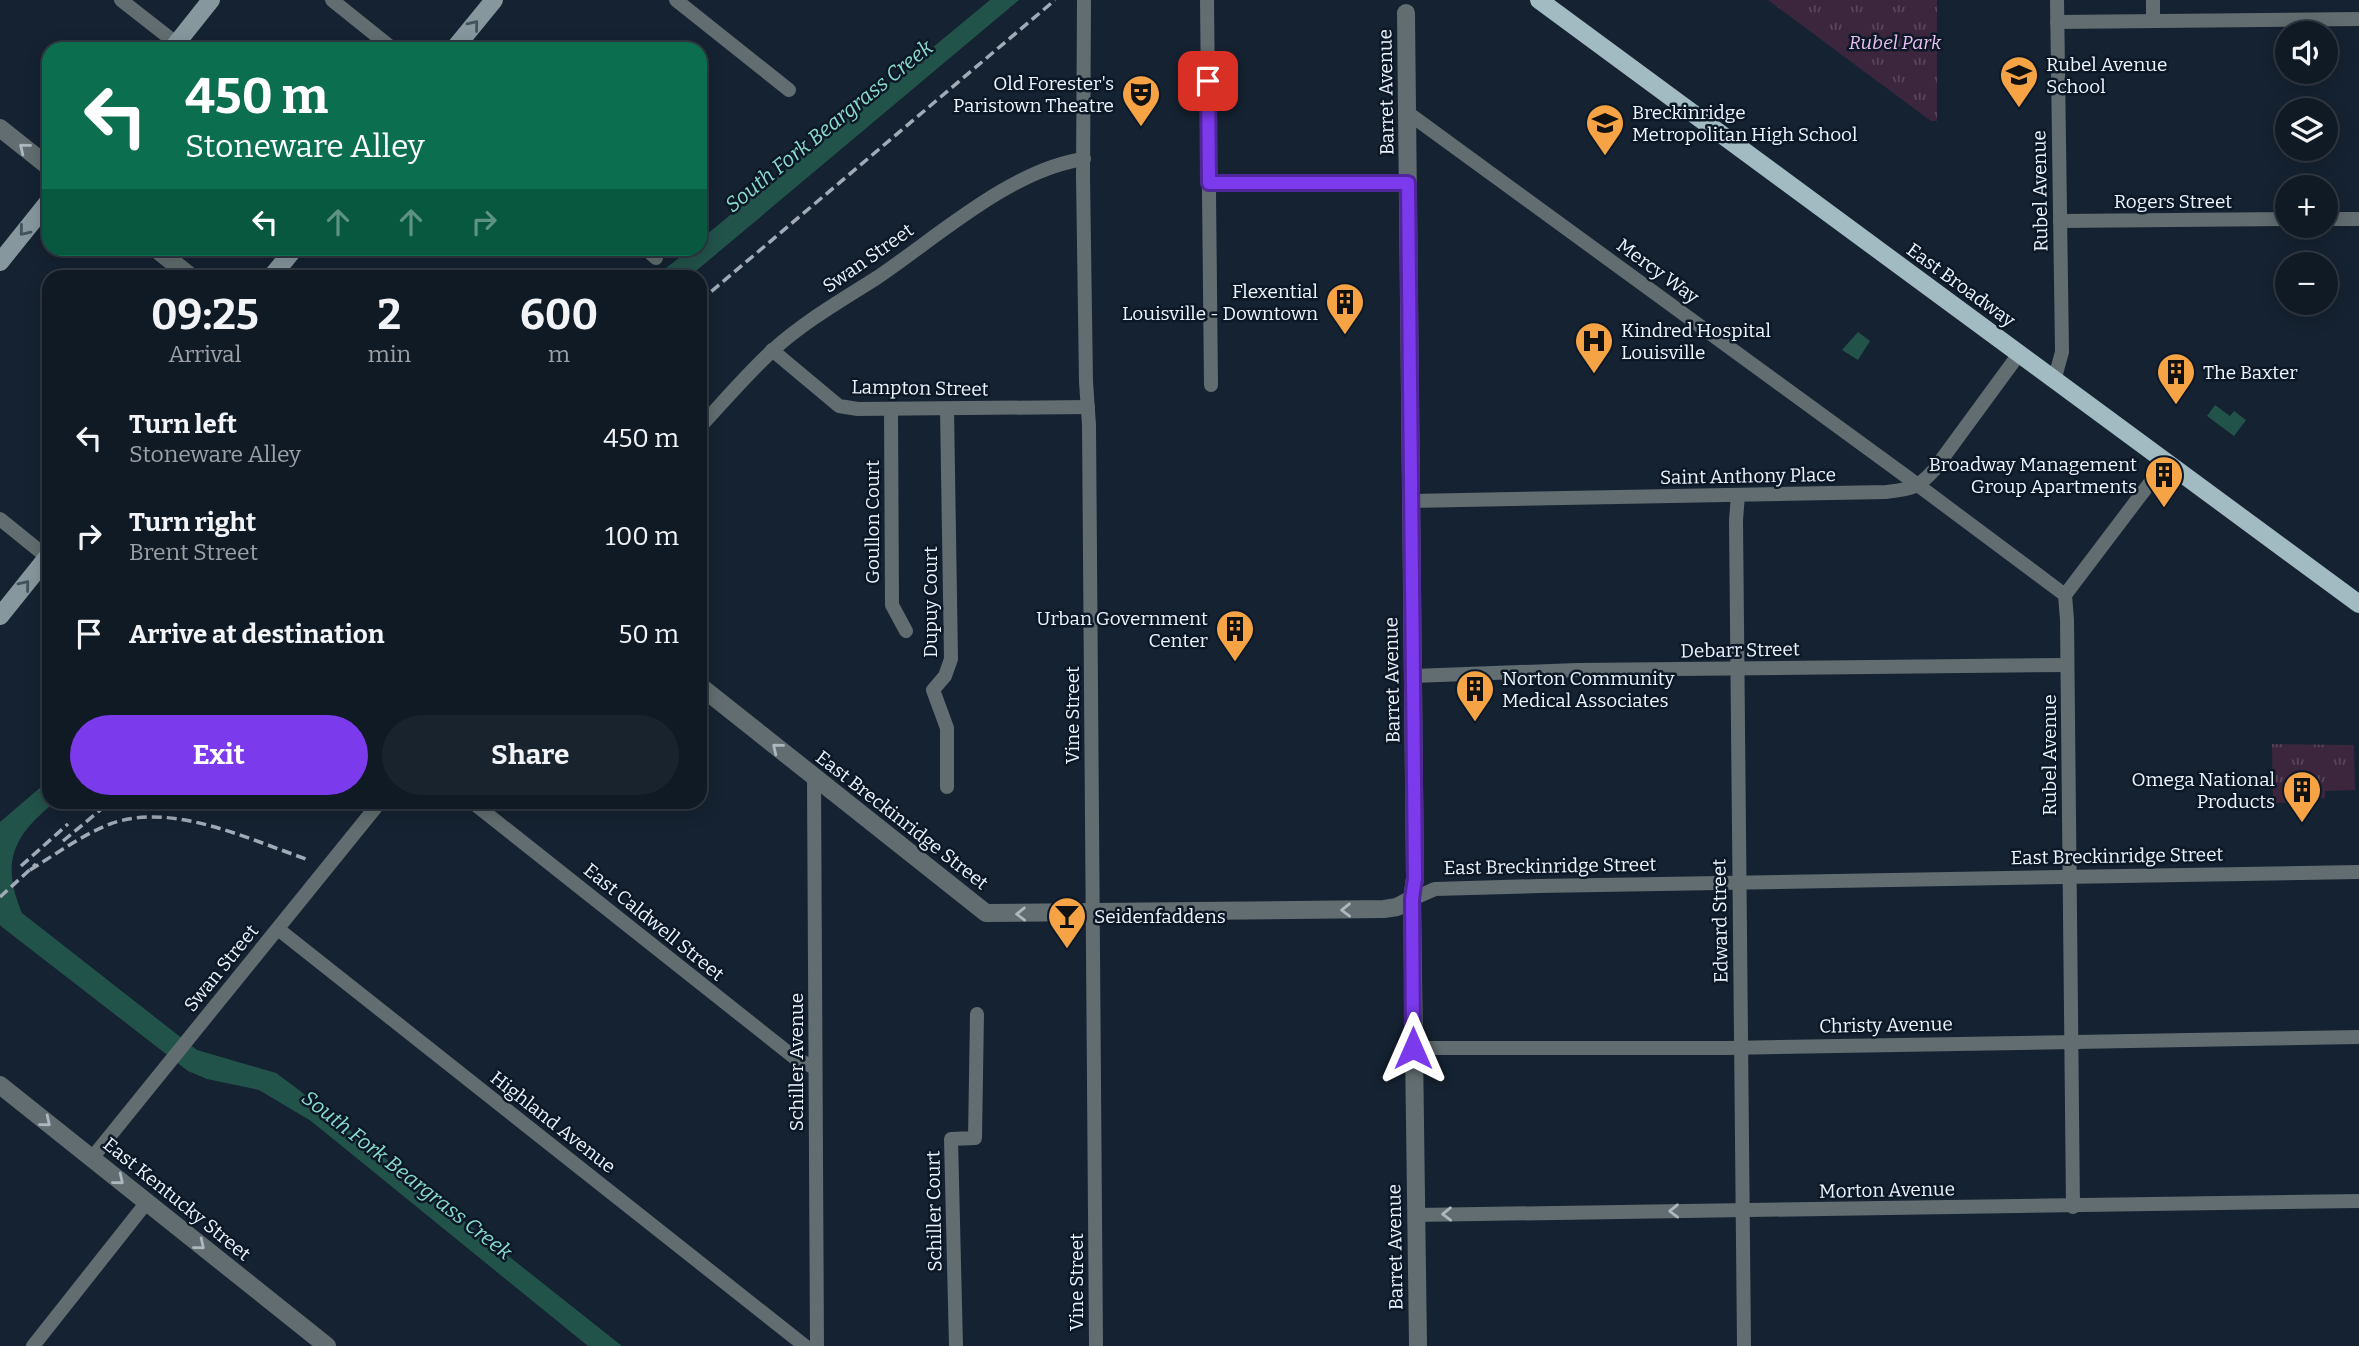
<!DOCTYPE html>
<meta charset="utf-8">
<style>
:root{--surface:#101a25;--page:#19232d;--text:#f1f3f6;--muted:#9ca1a7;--line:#303842;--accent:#7c3aed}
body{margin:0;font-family:Bitter,serif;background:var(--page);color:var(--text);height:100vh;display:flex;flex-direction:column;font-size:26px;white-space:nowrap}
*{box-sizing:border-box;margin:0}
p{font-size:23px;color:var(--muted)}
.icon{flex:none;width:38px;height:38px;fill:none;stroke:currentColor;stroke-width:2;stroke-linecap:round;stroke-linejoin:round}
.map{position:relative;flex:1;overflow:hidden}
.panel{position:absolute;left:42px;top:270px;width:665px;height:539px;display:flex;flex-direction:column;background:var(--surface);border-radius:21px;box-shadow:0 4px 18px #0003,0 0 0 2px var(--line)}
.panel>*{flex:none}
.guide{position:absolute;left:42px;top:42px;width:665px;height:214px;border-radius:21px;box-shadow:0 4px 18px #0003,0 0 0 2px var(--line);background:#0b6e4f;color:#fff;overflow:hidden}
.tools{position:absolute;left:2275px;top:21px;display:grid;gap:14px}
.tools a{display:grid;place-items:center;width:63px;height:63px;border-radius:50%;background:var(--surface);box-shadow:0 4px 18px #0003,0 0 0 2px var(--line);font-size:35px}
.pin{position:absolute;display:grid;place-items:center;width:60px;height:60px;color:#fff;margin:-30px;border-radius:14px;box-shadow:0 4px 10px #0006}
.me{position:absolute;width:77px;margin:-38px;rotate:0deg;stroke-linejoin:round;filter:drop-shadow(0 0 5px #0008)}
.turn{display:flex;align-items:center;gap:24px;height:147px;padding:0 28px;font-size:32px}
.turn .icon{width:91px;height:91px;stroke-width:2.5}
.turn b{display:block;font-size:49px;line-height:60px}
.lanes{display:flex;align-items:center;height:66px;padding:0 28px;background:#0003;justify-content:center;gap:35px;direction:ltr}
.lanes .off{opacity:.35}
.eta{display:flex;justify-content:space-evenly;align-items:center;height:119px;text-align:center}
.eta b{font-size:42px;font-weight:700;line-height:49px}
.cta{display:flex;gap:14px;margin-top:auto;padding:14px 28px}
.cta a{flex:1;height:80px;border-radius:42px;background:var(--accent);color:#fff;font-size:28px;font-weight:700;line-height:80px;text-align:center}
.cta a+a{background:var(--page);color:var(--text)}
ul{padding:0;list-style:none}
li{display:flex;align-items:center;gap:21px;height:98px;padding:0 28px}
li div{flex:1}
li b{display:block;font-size:26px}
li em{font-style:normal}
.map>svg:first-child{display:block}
.park{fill:url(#park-tufts)}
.water{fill:#22534b}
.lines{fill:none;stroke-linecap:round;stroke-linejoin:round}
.minor{stroke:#616d70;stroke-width:14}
.tertiary{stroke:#616d70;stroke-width:18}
.secondary{stroke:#86989e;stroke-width:18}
.primary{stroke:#a2bac1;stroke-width:18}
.rail{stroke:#a1abb7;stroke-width:3.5;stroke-dasharray:10 5;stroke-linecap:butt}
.oneway{stroke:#43525c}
.oneway2{stroke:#adb7bf}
.route-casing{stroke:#51269a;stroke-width:18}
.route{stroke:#7c3aed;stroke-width:12}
.labels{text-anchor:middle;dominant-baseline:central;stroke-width:5;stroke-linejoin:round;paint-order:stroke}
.park-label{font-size:19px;font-style:italic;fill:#ebbff2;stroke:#0c1826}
.poi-label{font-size:19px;fill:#ecf4ff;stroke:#0c1826;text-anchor:start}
.street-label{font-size:19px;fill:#ecf4ff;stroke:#0c1826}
.water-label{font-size:21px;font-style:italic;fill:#89dcce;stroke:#0c1826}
</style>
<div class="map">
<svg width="2359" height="1346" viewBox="0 0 2359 1346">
<defs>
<pattern id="park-tufts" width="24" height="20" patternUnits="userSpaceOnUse" patternTransform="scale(1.75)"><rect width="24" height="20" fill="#3b263e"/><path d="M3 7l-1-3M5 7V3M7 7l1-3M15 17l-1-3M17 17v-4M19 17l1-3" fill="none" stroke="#58465b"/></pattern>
</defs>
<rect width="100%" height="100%" fill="#152231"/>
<!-- park -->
<g class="park">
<polygon points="1768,0 1937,0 1937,121 1931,121"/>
<polygon points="2272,744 2354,745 2355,790 2325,791 2325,798 2311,798 2310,802 2276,803 2273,800"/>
</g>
<!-- water -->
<g class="water">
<polygon points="990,0 1019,0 690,276 656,276 690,249 700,248 700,240"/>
<polygon points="1858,332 1870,341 1858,360 1842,350"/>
<polygon points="2215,405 2230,416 2234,411 2246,420 2234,436 2207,416"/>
<path d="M49,780V802H55C14,835 0,861 22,913L197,1050L276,1073L295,1087L622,1346H588L311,1121L259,1090L207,1079L188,1071L2,927L0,925V822Z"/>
</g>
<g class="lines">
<!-- minor -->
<g class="minor">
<polyline points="121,0 176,43"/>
<polyline points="332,0 393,49"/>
<polyline points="676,0 789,90"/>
<polyline points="1084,0 1083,176 1086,382 1089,425 1096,1346"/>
<polyline points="1207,0 1211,385"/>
<polyline points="2153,0 2153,21"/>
<polyline points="2057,22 2359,19"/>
<polyline points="1408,113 1907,477 2065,595"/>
<polyline points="1209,183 1408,183"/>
<polyline points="2326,219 2359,219"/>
<polyline points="2060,221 2287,219"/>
<polyline points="645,248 656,258"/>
<polyline points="772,350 839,406 858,409 1088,407"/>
<polyline points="2054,381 2062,352 2057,0"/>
<polyline points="891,409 892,605 906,631"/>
<path d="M700,427C724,401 747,374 773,350C805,321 842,300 878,277C937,237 1012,169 1084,159"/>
<polyline points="1738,495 1736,520 1744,1346"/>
<path d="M1411,501L1886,492C1911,489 1917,489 1934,470L2019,354"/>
<polyline points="0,519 47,557"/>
<polyline points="1413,676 1577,670 2067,665"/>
<polyline points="814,778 817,1346"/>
<polyline points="947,787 947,728 933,690 945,676 951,659 947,409"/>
<polyline points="472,802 795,1058 815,1068"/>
<polyline points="1412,899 1435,889 1539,886 2359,872"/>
<polyline points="278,929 805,1346"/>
<polyline points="1413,1048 1727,1048 2359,1037"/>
<polyline points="92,1158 380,802"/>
<polyline points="2073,1207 2067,620 2065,595 2165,463"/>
<polyline points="1416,1215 2359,1201"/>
<polyline points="33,1346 147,1202"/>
<polyline points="956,1346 951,1139 975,1138 977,1014"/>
</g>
<!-- tertiary -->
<g class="tertiary">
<polyline points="1406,13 1415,878 1412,899 1418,1346"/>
<polyline points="0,128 49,167"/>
<polyline points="155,248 190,276"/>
<polyline points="700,686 986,913 1384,909 1397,907 1412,899"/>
<polyline points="0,1085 327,1346"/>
</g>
<!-- secondary -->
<g class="secondary">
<polyline points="172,49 211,0"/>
<polyline points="454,49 494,0"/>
<polyline points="0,262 49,201"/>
<polyline points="272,276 295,248"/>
<polyline points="0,616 49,555"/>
</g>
<!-- primary -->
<polyline class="primary" points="1539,0 2359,604"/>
<!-- rail -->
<g class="rail">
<polyline points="700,301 1055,0"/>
<polyline points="63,841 110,802"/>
<polyline points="21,866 68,824"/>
<path d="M30,870C56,854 82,835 110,824C172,801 250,840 309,860"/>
<polyline points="0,897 36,864"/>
</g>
</g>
<!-- one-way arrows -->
<defs><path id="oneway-chevron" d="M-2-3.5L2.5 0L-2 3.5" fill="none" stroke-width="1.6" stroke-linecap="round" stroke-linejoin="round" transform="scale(1.75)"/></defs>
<g class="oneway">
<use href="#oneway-chevron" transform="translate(474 25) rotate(-51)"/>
<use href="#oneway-chevron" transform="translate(24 231) rotate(129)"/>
<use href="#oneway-chevron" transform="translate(25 585) rotate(-51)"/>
</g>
<g class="oneway2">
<use href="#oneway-chevron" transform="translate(24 148) rotate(-141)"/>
<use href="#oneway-chevron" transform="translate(777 748) rotate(-141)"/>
<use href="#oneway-chevron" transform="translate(1346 910) rotate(179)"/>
<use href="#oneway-chevron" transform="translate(1021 914) rotate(179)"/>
<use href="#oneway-chevron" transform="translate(46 1122) rotate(39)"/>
<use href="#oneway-chevron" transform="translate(119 1180) rotate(39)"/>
<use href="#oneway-chevron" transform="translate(1674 1211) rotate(179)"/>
<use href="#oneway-chevron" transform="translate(1447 1214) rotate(179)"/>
<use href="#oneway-chevron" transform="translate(200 1245) rotate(39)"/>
</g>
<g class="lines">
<defs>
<polyline id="route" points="1208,81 1209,183 1408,183 1415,878 1412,899 1413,1048"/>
</defs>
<!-- route casing -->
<use href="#route" class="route-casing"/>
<!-- route -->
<use href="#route" class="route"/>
</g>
<!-- icons -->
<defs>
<symbol id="school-pin" viewBox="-11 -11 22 30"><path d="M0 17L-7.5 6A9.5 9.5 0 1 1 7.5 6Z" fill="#f5a345" stroke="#0c1826"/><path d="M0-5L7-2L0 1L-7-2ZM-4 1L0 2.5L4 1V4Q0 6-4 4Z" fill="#111"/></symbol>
<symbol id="theatre-pin" viewBox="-11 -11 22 30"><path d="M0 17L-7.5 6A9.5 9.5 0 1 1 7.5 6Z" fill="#f5a345" stroke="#0c1826"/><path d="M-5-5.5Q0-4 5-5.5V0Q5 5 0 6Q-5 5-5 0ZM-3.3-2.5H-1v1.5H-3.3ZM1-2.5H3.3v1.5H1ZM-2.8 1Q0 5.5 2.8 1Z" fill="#111"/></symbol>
<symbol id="building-pin" viewBox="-11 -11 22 30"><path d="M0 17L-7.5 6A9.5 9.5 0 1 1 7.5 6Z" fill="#f5a345" stroke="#0c1826"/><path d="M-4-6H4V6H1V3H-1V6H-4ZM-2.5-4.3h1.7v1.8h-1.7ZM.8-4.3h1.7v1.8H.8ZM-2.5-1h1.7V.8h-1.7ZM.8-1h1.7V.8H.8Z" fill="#111"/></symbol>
<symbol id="hospital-pin" viewBox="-11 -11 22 30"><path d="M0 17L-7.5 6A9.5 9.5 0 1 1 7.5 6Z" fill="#f5a345" stroke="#0c1826"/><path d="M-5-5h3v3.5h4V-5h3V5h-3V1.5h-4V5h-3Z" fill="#111"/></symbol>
<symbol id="bar-pin" viewBox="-11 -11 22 30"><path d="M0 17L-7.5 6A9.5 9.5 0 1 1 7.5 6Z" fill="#f5a345" stroke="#0c1826"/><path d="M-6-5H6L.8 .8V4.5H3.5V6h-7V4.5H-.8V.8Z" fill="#111"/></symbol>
</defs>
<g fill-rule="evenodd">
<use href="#school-pin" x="1997" y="53" width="44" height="60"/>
<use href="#theatre-pin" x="1119" y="72" width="44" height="60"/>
<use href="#school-pin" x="1583" y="101" width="44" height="60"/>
<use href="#building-pin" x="1323" y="280" width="44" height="60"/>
<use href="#hospital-pin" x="1572" y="319" width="44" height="60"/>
<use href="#building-pin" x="2154" y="350" width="44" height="60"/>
<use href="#building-pin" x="2142" y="453" width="44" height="60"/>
<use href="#building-pin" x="1213" y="607" width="44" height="60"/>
<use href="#building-pin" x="1453" y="667" width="44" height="60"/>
<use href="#building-pin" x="2280" y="768" width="44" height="60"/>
<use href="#bar-pin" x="1045" y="894" width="44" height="60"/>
</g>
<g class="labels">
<!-- park labels -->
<g class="park-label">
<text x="1895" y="42">Rubel Park</text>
</g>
<!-- poi labels -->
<g class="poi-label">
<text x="2046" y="64">Rubel Avenue<tspan x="2046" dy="22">School</tspan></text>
<text x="1114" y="83" text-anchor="end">Old Forester's<tspan x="1114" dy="22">Paristown Theatre</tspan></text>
<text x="1632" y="112">Breckinridge<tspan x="1632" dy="22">Metropolitan High School</tspan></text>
<text x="1318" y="291" text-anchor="end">Flexential<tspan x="1318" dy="22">Louisville - Downtown</tspan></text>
<text x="1621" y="330">Kindred Hospital<tspan x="1621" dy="22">Louisville</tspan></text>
<text x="2203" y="372">The Baxter</text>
<text x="2137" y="464" text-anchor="end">Broadway Management<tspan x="2137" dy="22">Group Apartments</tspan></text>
<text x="1208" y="618" text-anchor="end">Urban Government<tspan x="1208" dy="22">Center</tspan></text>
<text x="1502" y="678">Norton Community<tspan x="1502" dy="22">Medical Associates</tspan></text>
<text x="2275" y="779" text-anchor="end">Omega National<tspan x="2275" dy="22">Products</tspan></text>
<text x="1094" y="916">Seidenfaddens</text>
</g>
<!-- street labels -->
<g class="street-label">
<text transform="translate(1386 92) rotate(-91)">Barret Avenue</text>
<text transform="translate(2040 191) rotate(-91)">Rubel Avenue</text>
<text x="2173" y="201">Rogers Street</text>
<text transform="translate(868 258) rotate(-35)">Swan Street</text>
<text transform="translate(1658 271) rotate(36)">Mercy Way</text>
<text transform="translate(1961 285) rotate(36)">East Broadway</text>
<text transform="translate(920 388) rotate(1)">Lampton Street</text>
<text transform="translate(1748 476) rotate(-1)">Saint Anthony Place</text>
<text transform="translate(872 522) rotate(-90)">Goullon Court</text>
<text transform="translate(930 602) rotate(-90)">Dupuy Court</text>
<text transform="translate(1740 650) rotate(-1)">Debarr Street</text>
<text transform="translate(1392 680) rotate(-91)">Barret Avenue</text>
<text transform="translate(1072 715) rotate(-90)">Vine Street</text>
<text transform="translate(2049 755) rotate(-90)">Rubel Avenue</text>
<text transform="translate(902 820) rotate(38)">East Breckinridge Street</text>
<text transform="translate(2117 856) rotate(-1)">East Breckinridge Street</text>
<text transform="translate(1550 866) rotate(-1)">East Breckinridge Street</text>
<text transform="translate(1720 921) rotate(-91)">Edward Street</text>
<text transform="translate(654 922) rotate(39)">East Caldwell Street</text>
<text transform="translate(221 968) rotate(-51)">Swan Street</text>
<text transform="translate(1886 1025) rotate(-1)">Christy Avenue</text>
<text transform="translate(796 1062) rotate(-90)">Schiller Avenue</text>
<text transform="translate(553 1122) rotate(38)">Highland Avenue</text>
<text transform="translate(1887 1190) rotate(-1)">Morton Avenue</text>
<text transform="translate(177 1199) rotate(39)">East Kentucky Street</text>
<text transform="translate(934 1211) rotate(-91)">Schiller Court</text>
<text transform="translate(1395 1247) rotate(-91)">Barret Avenue</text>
<text transform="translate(1076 1282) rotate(-90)">Vine Street</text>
</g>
<!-- water labels -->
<g class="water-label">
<text transform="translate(829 126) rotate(-39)">South Fork Beargrass Creek</text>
<text transform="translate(407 1175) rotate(38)">South Fork Beargrass Creek</text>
</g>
</g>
</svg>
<div class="tools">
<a><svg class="icon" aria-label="sound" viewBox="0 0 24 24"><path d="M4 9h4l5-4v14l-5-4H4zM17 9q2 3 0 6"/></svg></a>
<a><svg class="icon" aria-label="layers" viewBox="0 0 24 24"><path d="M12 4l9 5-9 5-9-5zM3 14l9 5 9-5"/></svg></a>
<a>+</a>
<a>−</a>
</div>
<div class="pin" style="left:1208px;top:81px;background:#d93025"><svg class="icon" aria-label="arrive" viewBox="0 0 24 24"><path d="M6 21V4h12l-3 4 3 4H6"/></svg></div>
<svg class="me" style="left:1413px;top:1048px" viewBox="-20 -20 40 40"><path d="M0-17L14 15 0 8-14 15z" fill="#7c3aed" stroke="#fff" stroke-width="4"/></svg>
<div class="guide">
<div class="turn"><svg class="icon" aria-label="left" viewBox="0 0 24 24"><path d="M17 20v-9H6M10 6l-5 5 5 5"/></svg><div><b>450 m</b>Stoneware Alley</div></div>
<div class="lanes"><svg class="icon" aria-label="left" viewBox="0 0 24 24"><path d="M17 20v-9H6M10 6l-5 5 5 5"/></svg><svg class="icon off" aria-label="ahead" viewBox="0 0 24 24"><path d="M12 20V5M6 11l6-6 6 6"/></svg><svg class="icon off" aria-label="ahead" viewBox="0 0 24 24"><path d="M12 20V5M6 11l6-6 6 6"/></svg><svg class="icon off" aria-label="right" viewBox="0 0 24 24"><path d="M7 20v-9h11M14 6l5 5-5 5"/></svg></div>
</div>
<section class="panel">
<div class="eta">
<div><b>09:25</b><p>Arrival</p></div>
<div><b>2</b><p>min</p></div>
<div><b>600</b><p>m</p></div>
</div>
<ul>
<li><svg class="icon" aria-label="left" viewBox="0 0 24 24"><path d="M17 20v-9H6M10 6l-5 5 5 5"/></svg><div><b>Turn left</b><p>Stoneware Alley</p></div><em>450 m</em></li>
<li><svg class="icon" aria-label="right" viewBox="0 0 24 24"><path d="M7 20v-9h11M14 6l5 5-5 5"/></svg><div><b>Turn right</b><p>Brent Street</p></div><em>100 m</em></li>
<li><svg class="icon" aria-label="arrive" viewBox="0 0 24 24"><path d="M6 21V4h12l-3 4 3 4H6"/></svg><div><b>Arrive at destination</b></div><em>50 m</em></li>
</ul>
<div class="cta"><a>Exit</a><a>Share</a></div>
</section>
</div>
